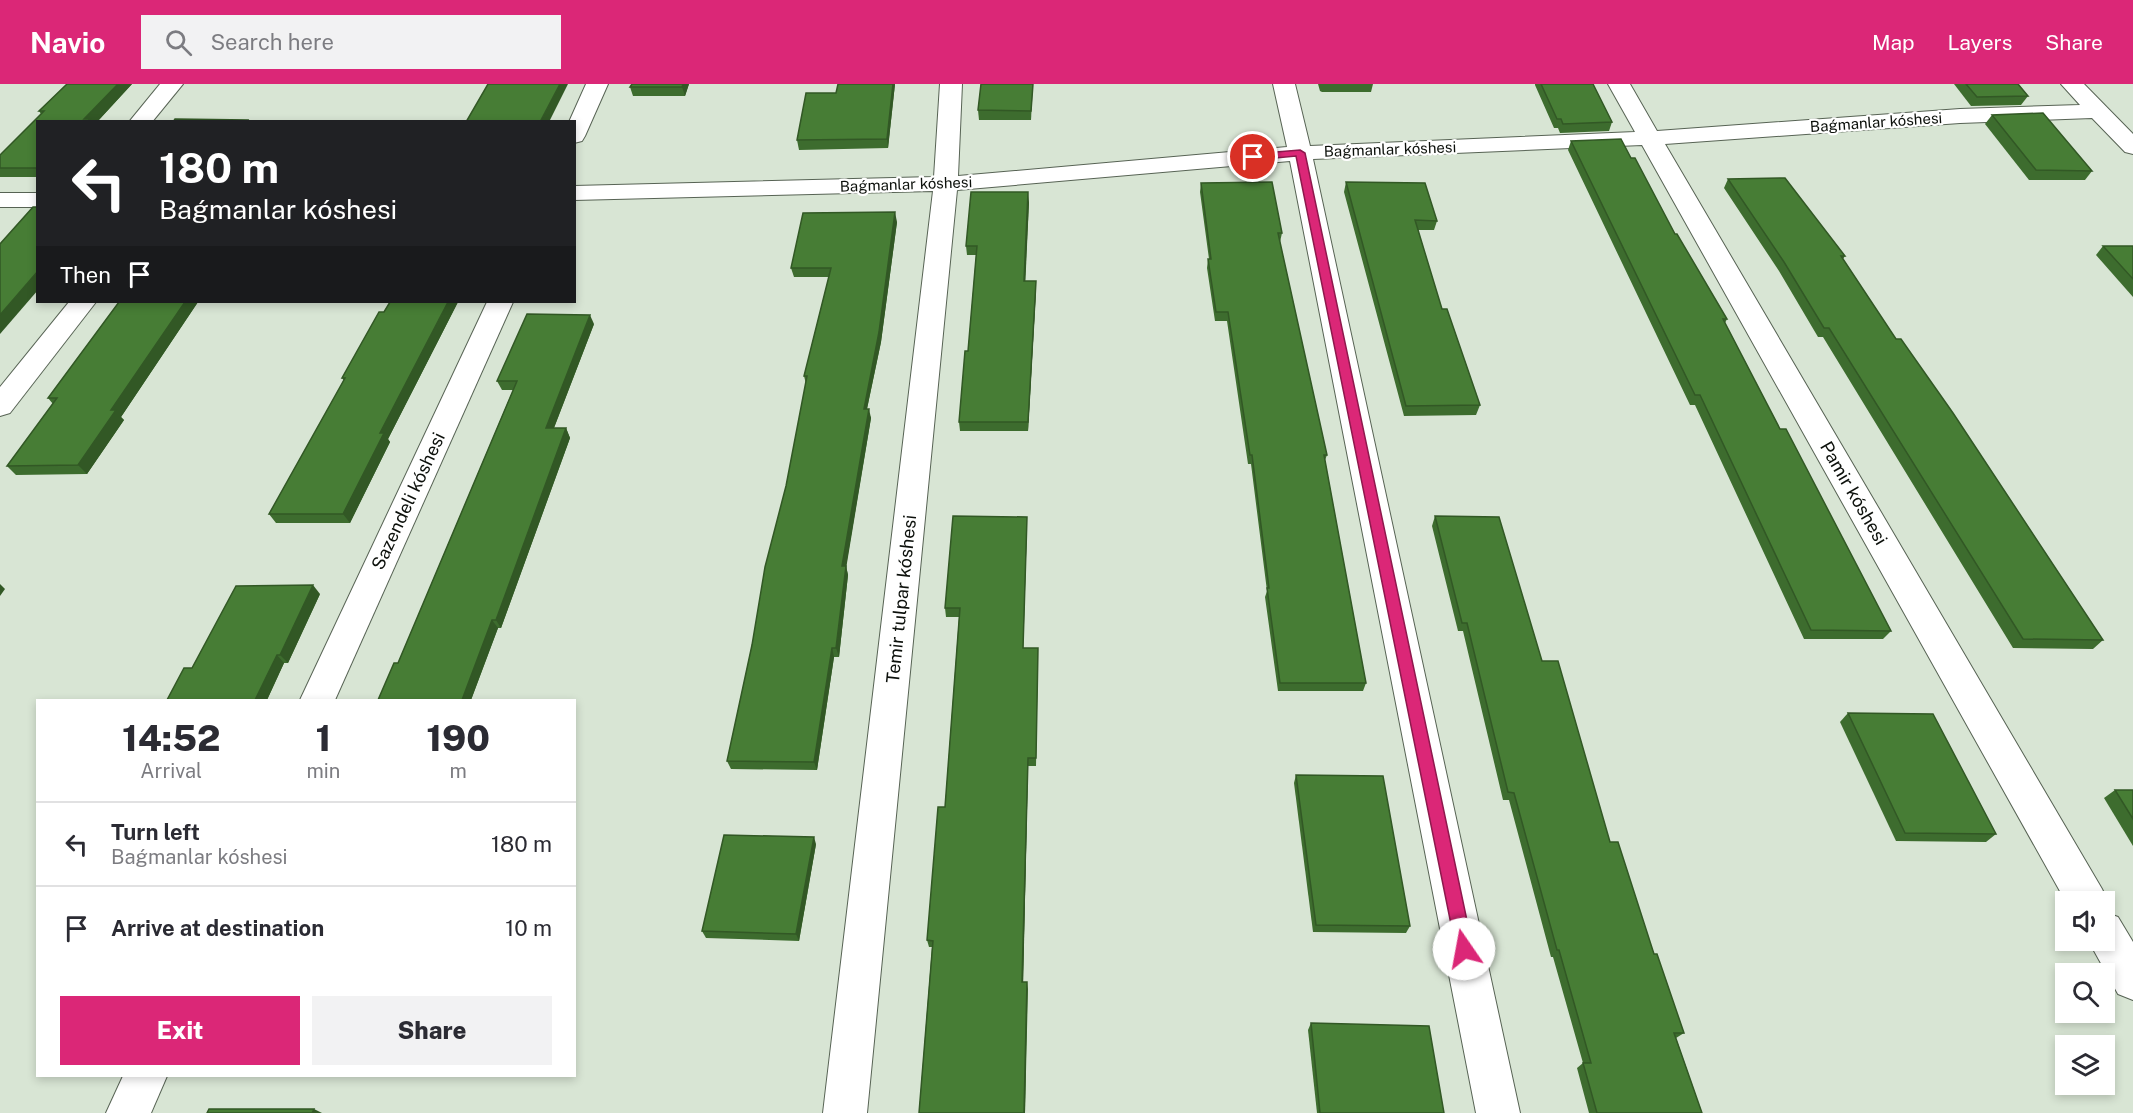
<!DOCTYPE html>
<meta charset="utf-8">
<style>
:root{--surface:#fff;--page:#f2f2f3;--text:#2b2b33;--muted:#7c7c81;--line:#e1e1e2;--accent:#db2777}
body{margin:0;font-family:"Public Sans",sans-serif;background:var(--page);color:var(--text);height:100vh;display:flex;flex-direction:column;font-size:22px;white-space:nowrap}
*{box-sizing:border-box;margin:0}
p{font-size:20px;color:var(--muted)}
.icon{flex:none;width:33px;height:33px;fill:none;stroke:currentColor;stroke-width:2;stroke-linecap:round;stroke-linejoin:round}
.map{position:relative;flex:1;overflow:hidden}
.drawer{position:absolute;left:36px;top:615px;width:540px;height:378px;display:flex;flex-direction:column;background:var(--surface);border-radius:0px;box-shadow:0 3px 9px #0003}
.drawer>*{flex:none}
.top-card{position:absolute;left:36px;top:36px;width:540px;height:183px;border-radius:0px;box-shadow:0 3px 9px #0003;background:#202124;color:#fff;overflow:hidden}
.fabs{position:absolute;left:2055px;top:807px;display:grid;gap:12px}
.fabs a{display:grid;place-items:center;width:60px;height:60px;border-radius:0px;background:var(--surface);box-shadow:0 3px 9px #0003;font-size:30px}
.pin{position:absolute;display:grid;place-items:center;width:51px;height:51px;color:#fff;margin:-26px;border:3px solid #fff;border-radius:50%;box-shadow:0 2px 6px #0007}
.me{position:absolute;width:66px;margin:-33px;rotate:348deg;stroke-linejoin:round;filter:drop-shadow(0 0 4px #0008)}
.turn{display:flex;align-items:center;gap:21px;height:126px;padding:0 24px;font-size:27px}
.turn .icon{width:78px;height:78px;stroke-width:2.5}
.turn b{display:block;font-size:42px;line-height:51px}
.then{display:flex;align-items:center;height:57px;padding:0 24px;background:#0003;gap:12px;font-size:22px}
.eta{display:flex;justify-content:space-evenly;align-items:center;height:102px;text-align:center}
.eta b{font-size:36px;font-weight:800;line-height:42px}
.action{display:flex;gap:12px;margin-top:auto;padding:12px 24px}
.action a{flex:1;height:69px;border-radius:0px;background:var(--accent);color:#fff;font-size:24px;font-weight:800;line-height:69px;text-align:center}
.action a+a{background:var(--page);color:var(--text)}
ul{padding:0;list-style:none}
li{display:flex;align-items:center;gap:18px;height:84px;padding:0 24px;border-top:2px solid var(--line)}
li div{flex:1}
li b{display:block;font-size:22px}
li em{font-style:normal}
header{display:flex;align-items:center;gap:36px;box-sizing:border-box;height:84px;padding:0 30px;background:var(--accent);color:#fff}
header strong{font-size:28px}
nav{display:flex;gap:33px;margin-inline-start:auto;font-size:21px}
.search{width:420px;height:54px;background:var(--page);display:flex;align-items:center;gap:15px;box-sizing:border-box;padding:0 21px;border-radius:0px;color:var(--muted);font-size:22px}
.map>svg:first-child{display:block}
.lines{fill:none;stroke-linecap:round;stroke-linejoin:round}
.minor-casing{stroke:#576354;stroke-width:2}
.minor{fill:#fff;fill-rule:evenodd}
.wall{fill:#3d6c2e}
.shaded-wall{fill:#325825}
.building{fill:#477d35;stroke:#325825;stroke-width:1.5}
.route{fill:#db2777;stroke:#8e194d;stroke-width:1.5}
.labels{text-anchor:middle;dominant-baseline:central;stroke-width:4.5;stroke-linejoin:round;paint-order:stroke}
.far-street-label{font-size:15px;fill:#0c100b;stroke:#fff}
.street-label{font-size:18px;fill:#0c100b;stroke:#fff}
</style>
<header>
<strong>Navio</strong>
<div class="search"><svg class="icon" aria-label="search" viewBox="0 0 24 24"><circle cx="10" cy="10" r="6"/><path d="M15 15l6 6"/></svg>Search here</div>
<nav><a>Map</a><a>Layers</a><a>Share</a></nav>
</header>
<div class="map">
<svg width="2133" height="1029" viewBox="0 0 2133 1029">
<rect width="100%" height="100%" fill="#d8e5d4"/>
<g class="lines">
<defs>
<g id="minor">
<polygon points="160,0 183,0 152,38 129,38"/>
<polygon points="586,0 608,0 585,52 582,57 574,59 574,38 569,38"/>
<polygon points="940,0 962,0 958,92 1287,63 1273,0 1295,0 1310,62 1635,48 1608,0 1630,0 1657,47 1960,25 2080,21 2061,0 2084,0 2133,50 2133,70 2125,68 2092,34 1960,39 1665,60 2102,805 2108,818 2104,826 2104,818 2066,818 1642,61 1313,75 1520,1029 1476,1029 1290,77 957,106 867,1029 823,1029 933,107 574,116 574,102 934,93"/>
<rect x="0" y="109" width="38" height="14"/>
<polygon points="69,218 96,218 10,329 0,332 0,303"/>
<polygon points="487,218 513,218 335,616 300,616"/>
<polygon points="2104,828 2118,833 2133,858 2133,916 2118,910 2088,856 2104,856"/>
<polygon points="123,992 167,992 151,1029 106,1029"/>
</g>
</defs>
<!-- minor casing -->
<use href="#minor" class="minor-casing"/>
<!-- minor -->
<use href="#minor" class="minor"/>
</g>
<!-- wall -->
<g class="wall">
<polygon points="67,0 132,0 97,38 38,38 38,93 0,93 0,71 41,30 39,27"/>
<polygon points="632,0 689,0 685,12 633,12 630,3"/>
<polygon points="895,0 888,64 799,66 797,56 836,9"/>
<polygon points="981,0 1033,0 1031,36 979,36 978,26"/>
<polygon points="1318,0 1373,0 1371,8 1322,8 1320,7"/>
<polygon points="1535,0 1593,0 1612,38 1609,47 1560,49 1558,44 1554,44 1535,1"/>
<polygon points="1954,0 2018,0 2028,12 2021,21 1971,22"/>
<polygon points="1992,31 2092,87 2085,96 2029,96 1985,40"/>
<polygon points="1571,57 1631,74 1675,150 1727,235 1725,239 1780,345 1891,547 1883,555 1804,555 1695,321 1690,321 1568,66"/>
<polygon points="1728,95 1845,172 1843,175 1896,255 2103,556 2093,565 2013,564 1823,253 1818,253 1779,187 1724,104"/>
<polygon points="1346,98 1437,137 1434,146 1418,146 1442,225 1480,321 1476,331 1404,332 1344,108"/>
<polygon points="1201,99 1282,149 1280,158 1327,371 1325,376 1366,599 1363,607 1278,607 1265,513 1267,507 1251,380 1248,380 1227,237 1215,237 1207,184 1208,175 1209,175 1200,108"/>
<polygon points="1029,118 1025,197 1036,206 1028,347 960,347 959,338 968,267 976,171 967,171 966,162"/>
<polygon points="897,138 881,258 867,325 871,334 846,482 848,491 839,573 834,573 817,686 731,685 727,677 786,402 806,300 804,292 829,193 794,193 791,184"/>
<polygon points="2103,162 2133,162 2133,213 2096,171"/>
<polygon points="119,218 198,218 121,333 124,336 87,390 16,391 7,382 53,320 48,314"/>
<polygon points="390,218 458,218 388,355 390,358 350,439 276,439 269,430 344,297 342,294"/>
<polygon points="594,240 554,344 566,344 570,354 501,544 498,544 471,616 378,616 398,579 513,306 502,306 497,297"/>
<polygon points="1435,432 1542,577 1610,758 1654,870 1684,949 1676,954 1702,1029 1589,1029 1577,984 1583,979 1553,873 1551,873 1509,716 1503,716 1463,547 1458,547 1432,442"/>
<polygon points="1027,442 1023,564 1038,564 1038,573 1036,682 1028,682 1023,898 1027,898 1028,905 1025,1029 919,1029 932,863 929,863 927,856 945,723 959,533 946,533 945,524"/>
<polygon points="320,510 288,579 284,579 267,616 167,616 192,584"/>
<polygon points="1848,629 1996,750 1986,758 1896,757 1840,638"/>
<polygon points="1296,691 1410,842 1406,849 1313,848 1294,699"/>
<polygon points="2115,706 2133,706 2133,762 2104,714"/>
<polygon points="816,760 799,857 706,854 702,847"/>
<polygon points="1311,939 1444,1029 1317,1029 1308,946"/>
</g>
<!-- shaded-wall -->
<g class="shaded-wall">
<polygon points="118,0 132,0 97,38 86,38 84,35"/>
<polygon points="560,0 568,0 549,38 540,38"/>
<polygon points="683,0 689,0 685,12 682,3"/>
<polygon points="893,0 895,0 888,64 887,55"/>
<polygon points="1028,108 1029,118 1025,206 1024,197"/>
<polygon points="895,128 897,138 881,258 865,334 864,325"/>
<polygon points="38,187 38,206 0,250 0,231"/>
<polygon points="1036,197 1036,206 1028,347 1028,338"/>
<polygon points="185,218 198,218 121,333 124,336 87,390 78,381 111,326"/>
<polygon points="448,218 458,218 388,355 390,358 350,439 343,430 380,349"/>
<polygon points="590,231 594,240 550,354 546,344"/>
<polygon points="869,325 871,334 845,491 842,482"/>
<polygon points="566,344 570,354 501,544 496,536"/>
<polygon points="1027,433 1027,442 1023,573 1023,564"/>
<polygon points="846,482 848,491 839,573 836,564"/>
<polygon points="0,500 5,505 0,512"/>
<polygon points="313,501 320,510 288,579 280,571"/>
<polygon points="492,536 498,544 471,616 462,616"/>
<polygon points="832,564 834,573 817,686 814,678"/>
<polygon points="277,571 284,579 267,616 255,616"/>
<polygon points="1028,674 1028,682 1023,905 1022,898"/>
<polygon points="814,753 816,760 799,857 796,850"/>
<polygon points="1027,898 1025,1029 1024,1029"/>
<polygon points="314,1025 322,1029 312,1029"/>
</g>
<!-- building -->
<g class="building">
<polygon points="67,0 118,0 84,35 90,35 87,38 38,38 38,84 0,84 0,71 44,27 39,27"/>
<polygon points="488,0 560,0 540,38 466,38"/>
<polygon points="632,0 683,0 682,3 630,3"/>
<polygon points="838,0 893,0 887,55 797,56 806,9 836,9"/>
<polygon points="981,0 1033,0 1031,27 978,26"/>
<polygon points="1541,0 1593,0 1612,38 1563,40 1561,35 1557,35"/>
<polygon points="1966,0 2018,0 2028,12 1977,13"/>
<polygon points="2043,29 2092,87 2036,86 1992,31"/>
<polygon points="175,35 248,36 247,38 173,38"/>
<polygon points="1621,55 1631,74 1635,74 1675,150 1677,150 1727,235 1723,235 1780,345 1786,345 1891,547 1811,546 1700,311 1695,311 1571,57"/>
<polygon points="1785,94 1845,172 1841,172 1896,255 1901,255 1953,329 2103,556 2023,555 1829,244 1824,244 1784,178 1728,95"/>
<polygon points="1272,98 1282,149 1278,149 1327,371 1324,371 1366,599 1280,599 1267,504 1269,504 1252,371 1250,371 1228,228 1216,228 1208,175 1211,175 1201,99"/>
<polygon points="1346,98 1425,99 1437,137 1415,136 1442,225 1447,225 1480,321 1406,322"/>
<polygon points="971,108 1028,108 1024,197 1036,197 1028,338 959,338 965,267 968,267 977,162 966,162"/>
<polygon points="33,123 38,123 38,187 0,231 0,160"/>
<polygon points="895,128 879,248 864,325 869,325 842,482 846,482 836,564 832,564 814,678 727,677 752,561 765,483 786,402 807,292 804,292 831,184 791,184 803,129"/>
<polygon points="2103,162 2133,162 2133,195"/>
<polygon points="119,218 185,218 111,326 116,326 78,381 7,382 57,314 48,314"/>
<polygon points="390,218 448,218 380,349 384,349 343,430 269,430 345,294 342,294 379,228 384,228"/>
<polygon points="527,230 590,231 546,344 566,344 496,536 492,536 462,616 378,616 394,579 398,579 517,297 497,297"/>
<polygon points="953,432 1027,433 1023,564 1038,564 1036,674 1028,674 1022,898 1027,898 1024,1029 919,1029 933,857 927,856 938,723 945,723 960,524 945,524"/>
<polygon points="1435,432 1499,433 1542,577 1558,577 1610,758 1618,758 1654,870 1657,870 1684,949 1674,949 1702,1029 1597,1029 1583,979 1591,979 1559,866 1557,866 1514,709 1508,708 1467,539 1462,539"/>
<polygon points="313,501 280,571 277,571 255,616 167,616 184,584 192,584 236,502"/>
<polygon points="1848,629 1933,630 1996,750 1905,749"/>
<polygon points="1296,691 1383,692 1410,842 1316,841"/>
<polygon points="2115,706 2133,706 2133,735"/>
<polygon points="724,751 814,753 796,850 702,847"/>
<polygon points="1311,939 1429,942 1444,1029 1320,1029"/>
<polygon points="209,1025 314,1025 312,1029 207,1029"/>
</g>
<!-- route -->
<polygon class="route" points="1300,66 1305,69 1473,865 1470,871 1464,873 1458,871 1456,865 1296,72 1253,76 1248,73 1253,70"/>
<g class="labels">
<!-- far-street labels -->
<g class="far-street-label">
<text transform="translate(1876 38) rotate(-4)">Baǵmanlar kóshesi</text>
<text transform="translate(1390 65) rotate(-2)">Baǵmanlar kóshesi</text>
<text transform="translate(906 100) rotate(-2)">Baǵmanlar kóshesi</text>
</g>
<!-- street labels -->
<g class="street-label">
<text transform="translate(1854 409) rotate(60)">Pamir kóshesi</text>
<text transform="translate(408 417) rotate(-65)">Sazendeli kóshesi</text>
<text transform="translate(901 515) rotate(-84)">Temir tulpar kóshesi</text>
</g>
</g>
</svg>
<div class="fabs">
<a><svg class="icon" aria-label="sound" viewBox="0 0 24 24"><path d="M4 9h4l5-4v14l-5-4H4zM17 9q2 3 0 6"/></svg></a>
<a><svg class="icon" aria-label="search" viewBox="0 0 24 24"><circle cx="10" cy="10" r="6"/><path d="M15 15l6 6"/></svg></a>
<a><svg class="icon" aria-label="layers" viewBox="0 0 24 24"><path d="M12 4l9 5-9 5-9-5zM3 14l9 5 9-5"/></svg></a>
</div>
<div class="pin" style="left:1253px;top:73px;background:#d93025"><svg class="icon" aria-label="arrive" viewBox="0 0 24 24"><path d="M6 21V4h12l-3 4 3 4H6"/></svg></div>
<svg class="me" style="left:1464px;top:865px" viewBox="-20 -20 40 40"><circle r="19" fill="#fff"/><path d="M0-13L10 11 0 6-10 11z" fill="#db2777"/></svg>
<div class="top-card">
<div class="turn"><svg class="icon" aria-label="left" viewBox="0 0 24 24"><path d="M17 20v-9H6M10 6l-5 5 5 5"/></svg><div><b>180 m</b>Baǵmanlar kóshesi</div></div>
<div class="then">Then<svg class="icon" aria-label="arrive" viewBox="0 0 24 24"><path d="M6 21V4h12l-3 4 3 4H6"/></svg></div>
</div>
<section class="drawer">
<div class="eta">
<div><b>14:52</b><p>Arrival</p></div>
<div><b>1</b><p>min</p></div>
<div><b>190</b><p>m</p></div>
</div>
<ul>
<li><svg class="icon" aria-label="left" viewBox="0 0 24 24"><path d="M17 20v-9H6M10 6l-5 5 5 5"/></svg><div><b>Turn left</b><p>Baǵmanlar kóshesi</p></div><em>180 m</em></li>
<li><svg class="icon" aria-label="arrive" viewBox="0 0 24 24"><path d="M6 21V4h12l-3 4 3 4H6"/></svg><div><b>Arrive at destination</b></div><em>10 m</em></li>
</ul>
<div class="action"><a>Exit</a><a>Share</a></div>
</section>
</div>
